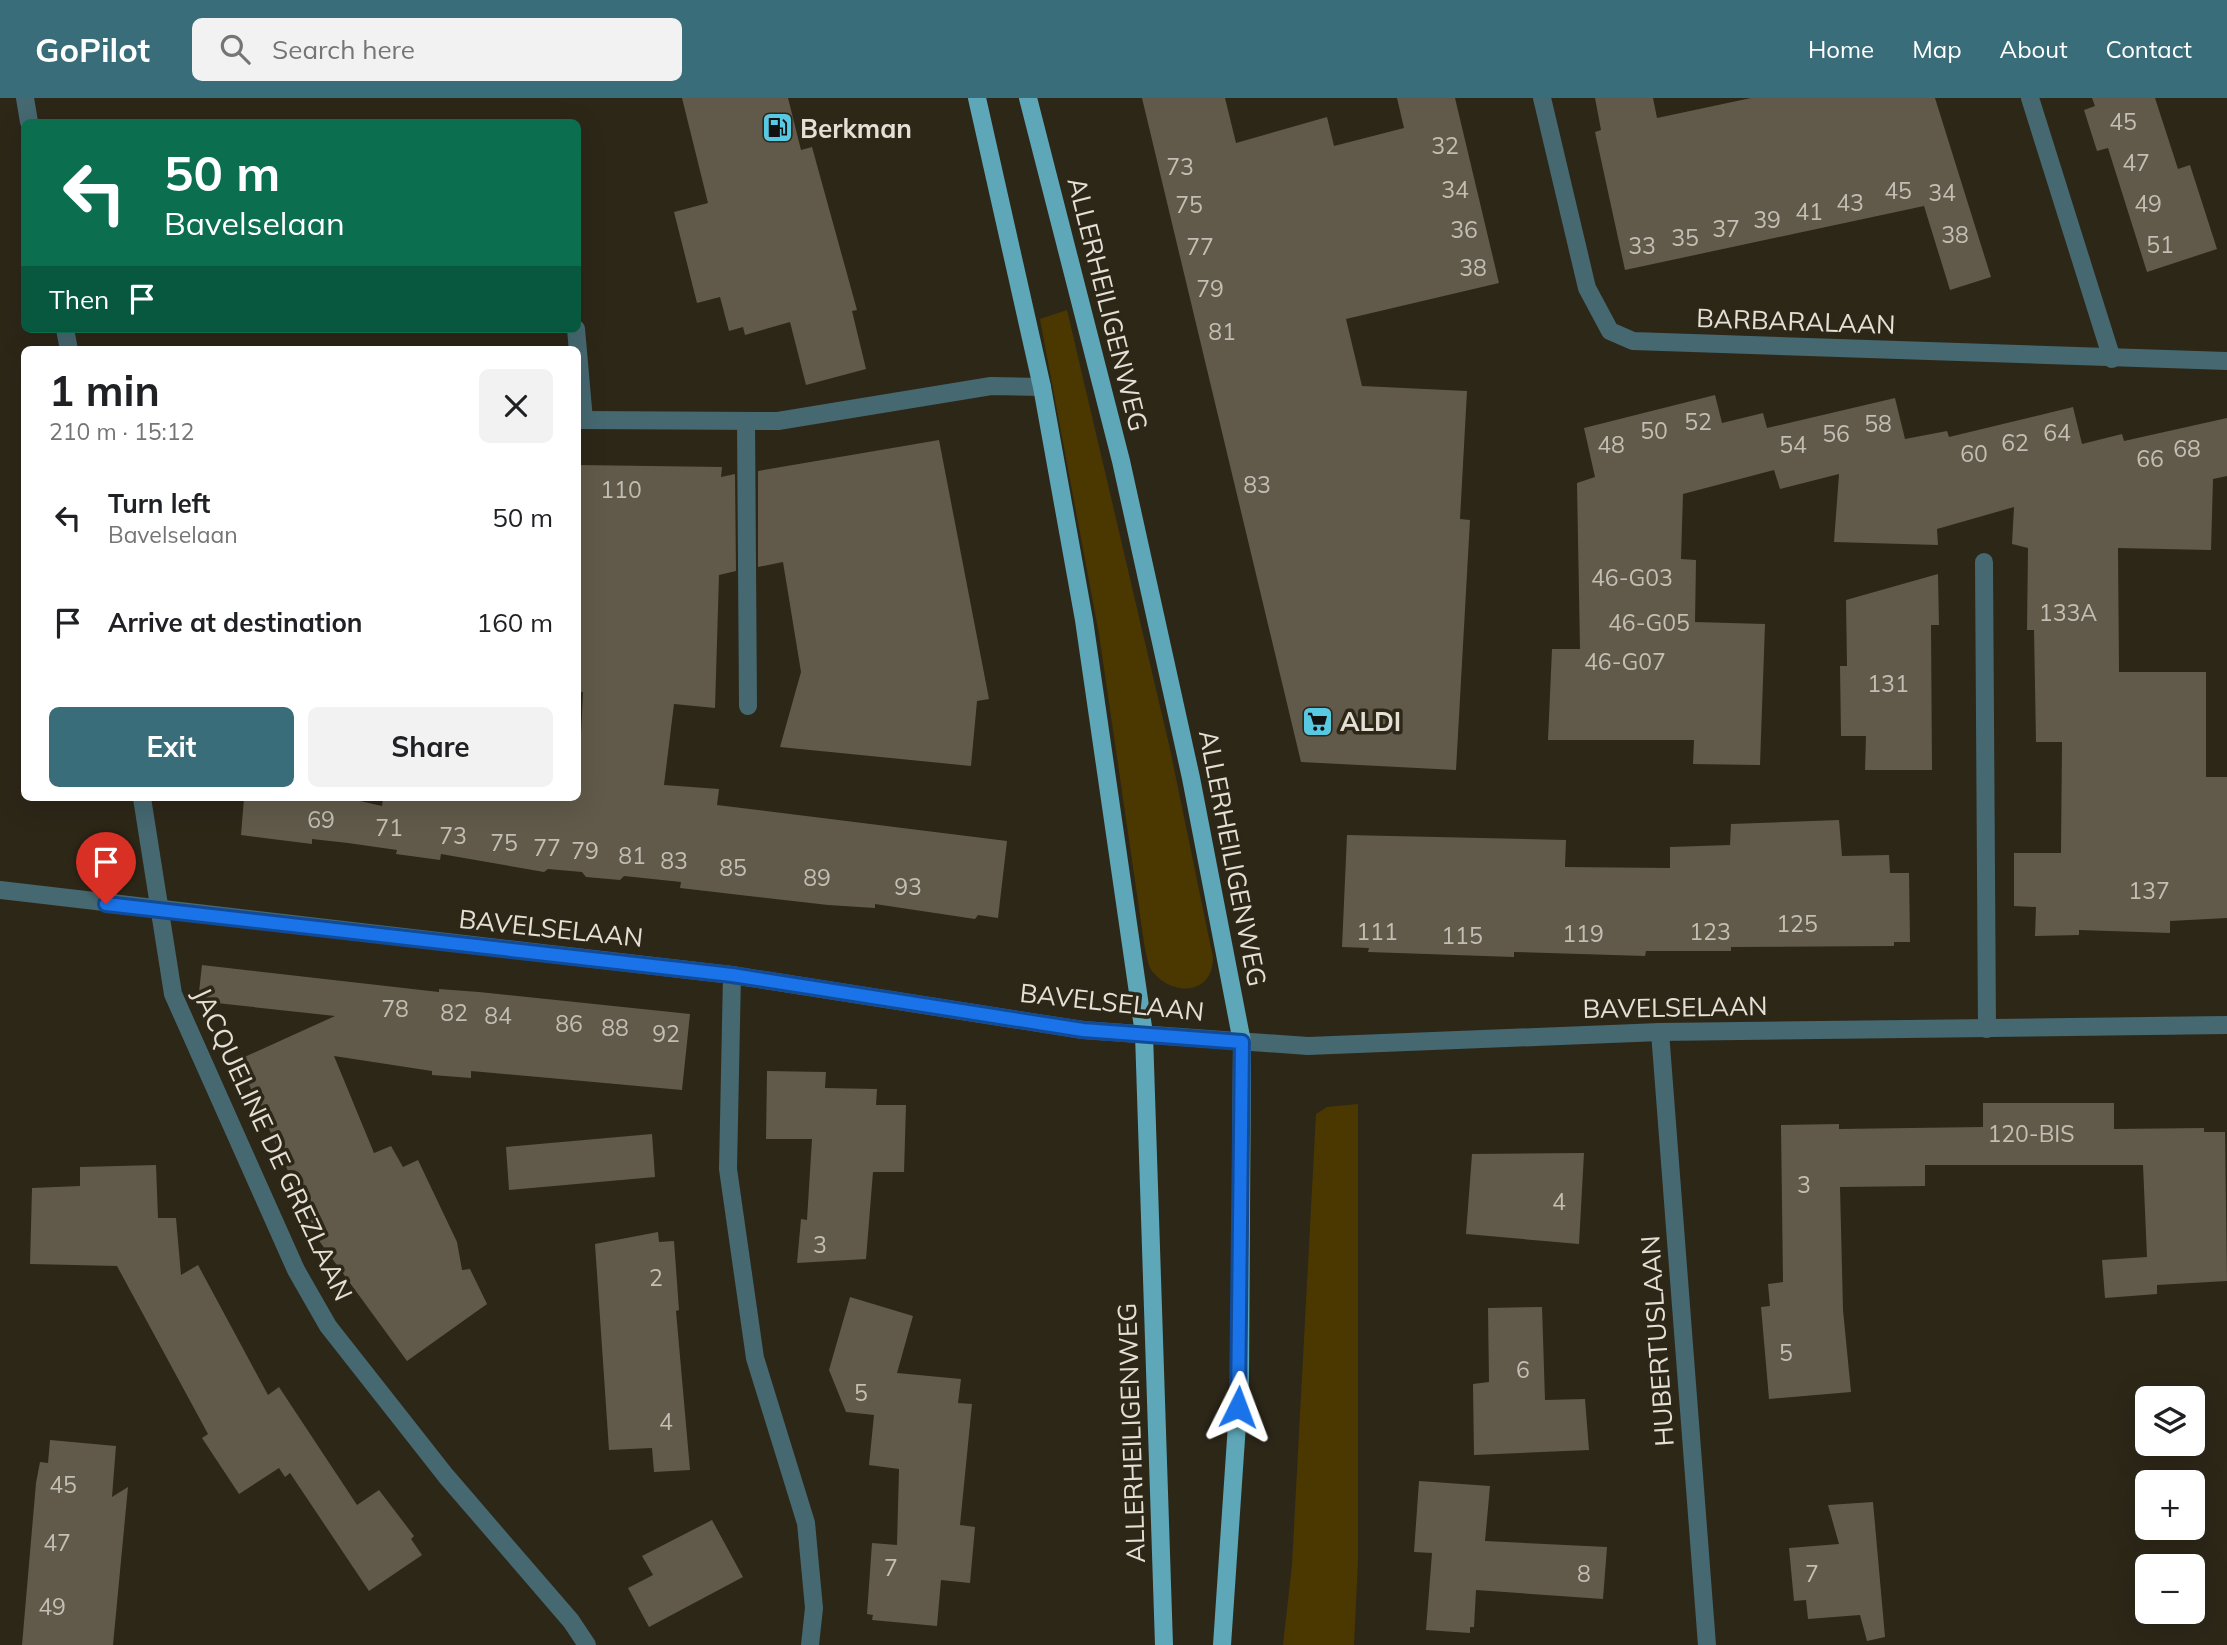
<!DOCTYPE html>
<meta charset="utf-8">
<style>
:root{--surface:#fff;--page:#f2f2f2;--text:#202124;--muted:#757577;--accent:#396d79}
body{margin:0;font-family:Mulish,sans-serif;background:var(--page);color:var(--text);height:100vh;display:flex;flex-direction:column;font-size:26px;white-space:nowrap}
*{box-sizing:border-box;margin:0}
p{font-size:23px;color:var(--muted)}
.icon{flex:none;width:38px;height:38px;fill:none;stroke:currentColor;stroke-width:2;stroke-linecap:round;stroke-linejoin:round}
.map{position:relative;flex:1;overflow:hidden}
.sheet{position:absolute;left:21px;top:248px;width:560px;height:455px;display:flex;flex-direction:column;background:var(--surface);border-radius:10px;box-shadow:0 7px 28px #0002}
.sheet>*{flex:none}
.banner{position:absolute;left:21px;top:21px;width:560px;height:214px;border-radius:10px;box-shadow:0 7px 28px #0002;background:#0b6e4f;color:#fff;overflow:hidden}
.buttons{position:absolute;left:2135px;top:1288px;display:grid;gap:14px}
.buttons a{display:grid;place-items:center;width:70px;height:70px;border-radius:10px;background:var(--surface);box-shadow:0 7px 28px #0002;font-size:35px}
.pin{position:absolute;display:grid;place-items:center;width:60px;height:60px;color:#fff;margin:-72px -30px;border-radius:50% 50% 50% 0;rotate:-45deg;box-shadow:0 0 7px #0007}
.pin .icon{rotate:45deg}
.me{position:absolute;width:77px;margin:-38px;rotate:3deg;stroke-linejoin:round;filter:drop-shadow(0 0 5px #0008)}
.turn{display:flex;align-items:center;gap:24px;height:147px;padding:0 28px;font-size:32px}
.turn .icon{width:91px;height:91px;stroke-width:2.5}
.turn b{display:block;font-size:49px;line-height:60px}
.then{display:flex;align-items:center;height:66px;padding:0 28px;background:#0003;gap:14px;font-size:26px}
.round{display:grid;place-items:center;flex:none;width:74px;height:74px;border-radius:10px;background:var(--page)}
.headline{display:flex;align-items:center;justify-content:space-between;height:119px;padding:0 28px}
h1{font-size:42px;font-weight:700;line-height:52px}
.button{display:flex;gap:14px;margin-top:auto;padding:14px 28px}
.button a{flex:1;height:80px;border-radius:10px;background:var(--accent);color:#fff;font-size:28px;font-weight:700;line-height:80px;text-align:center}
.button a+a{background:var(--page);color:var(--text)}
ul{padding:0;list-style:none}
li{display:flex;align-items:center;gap:21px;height:105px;padding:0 28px}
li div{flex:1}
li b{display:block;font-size:26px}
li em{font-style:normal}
header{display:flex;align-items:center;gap:42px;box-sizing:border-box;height:98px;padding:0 35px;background:var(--accent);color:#fff}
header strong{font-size:33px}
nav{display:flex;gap:38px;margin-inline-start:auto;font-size:24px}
.search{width:490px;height:63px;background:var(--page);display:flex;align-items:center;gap:18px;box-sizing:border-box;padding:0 24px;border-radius:10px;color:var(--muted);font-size:26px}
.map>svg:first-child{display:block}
.green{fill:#4b3801}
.building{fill:#615a4a}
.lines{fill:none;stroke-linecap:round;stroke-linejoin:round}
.minor{stroke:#466870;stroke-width:18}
.major{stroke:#5ea7b8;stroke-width:18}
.route-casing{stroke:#114b97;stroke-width:18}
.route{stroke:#1a73e8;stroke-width:12}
.labels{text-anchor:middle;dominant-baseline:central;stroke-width:7;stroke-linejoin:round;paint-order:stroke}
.number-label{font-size:23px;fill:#c3beb3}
.poi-label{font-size:26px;font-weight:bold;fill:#e4e0d6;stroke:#2d2718;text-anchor:start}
.street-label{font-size:26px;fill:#e4e0d6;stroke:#2d2718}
</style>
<header>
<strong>GoPilot</strong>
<div class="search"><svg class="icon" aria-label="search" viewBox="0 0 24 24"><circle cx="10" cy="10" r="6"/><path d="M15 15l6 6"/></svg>Search here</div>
<nav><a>Home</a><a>Map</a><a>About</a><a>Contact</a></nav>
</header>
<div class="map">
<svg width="2227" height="1547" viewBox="0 0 2227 1547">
<rect width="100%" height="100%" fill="#2d2718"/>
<!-- green -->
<g class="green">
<path d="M1067,212L1170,651L1213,860C1213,897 1172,899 1152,873C1148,868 1147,858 1145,851L1099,536L1040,221Z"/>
<polygon points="1358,1006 1358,1462 1354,1547 1283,1547 1292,1467 1316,1016 1327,1009"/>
</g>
<!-- building -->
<g class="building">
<polygon points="682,0 788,0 801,52 812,49 857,212 852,213 866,271 806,287 790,224 745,237 743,229 729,233 720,199 697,205 674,114 708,105"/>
<polygon points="1142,0 1225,0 1236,45 1327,19 1334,48 1404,30 1397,0 1455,0 1499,185 1346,221 1362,288 1467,293 1460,421 1470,422 1456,672 1301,664"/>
<polygon points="1595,0 1653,0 1657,20 1751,0 1935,0 1991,179 1950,192 1924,108 1625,172 1595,34 1601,32"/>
<polygon points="2092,0 2155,0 2178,71 2190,67 2217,151 2147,174 2108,50 2097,53 2084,12 2095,8"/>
<polygon points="1715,297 1722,325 1763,315 1767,330 1895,300 1905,341 1947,333 1949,339 2073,309 2082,346 2122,336 2124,343 2227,320 2227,378 2213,381 2211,452 2118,450 2119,574 2206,574 2206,679 2227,679 2227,820 2170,823 2170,835 2079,832 2079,837 2035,838 2036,809 2014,808 2014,755 2061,755 2062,644 2036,644 2034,532 2027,532 2028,450 2012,446 2014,409 1937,431 1938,447 1834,444 1839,376 1780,391 1774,372 1683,396 1681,461 1696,462 1695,524 1765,526 1760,667 1693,666 1694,642 1548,642 1552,551 1580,551 1577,385 1595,379 1584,330"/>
<polygon points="939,342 989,601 977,603 971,668 780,649 801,574 783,464 758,469 758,373"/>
<polygon points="578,367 722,369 721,379 735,376 736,473 719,477 715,610 674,606 664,687 719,691 717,707 1007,743 998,820 978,817 975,821 875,806 875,810 828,807 706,793 680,790 681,784 624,778 620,782 586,779 582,774 548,771 544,774 441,756 440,762 396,756 397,752 348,745 312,741 312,746 241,737 244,700 347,700 382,708 383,700 578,700 583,594 578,594"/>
<polygon points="1938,476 1939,527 1931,527 1932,672 1865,672 1866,638 1841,638 1840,568 1847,568 1846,502"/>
<polygon points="1839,722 1842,758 1889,757 1890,775 1909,775 1910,844 1894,844 1894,848 1731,849 1731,853 1646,853 1645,858 1514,854 1514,859 1368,854 1369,850 1342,849 1347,737 1566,742 1565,769 1670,770 1670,749 1730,747 1731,726"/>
<polygon points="202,867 439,894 439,891 479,894 690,916 682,992 471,973 471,980 432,977 432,973 334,958 374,1055 391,1048 403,1069 418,1062 457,1144 462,1172 470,1171 487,1206 407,1263 320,1144 238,962 335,918 198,903"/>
<polygon points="767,973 826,974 825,990 877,991 876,1007 906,1007 904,1074 873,1074 866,1161 797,1165 801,1121 807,1122 812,1041 766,1041"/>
<polygon points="1983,1005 2114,1005 2114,1031 2204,1030 2204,1034 2225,1034 2227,1183 2157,1187 2157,1196 2105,1200 2102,1162 2147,1159 2143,1067 1925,1067 1925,1088 1840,1089 1843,1212 1851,1294 1769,1301 1761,1209 1770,1208 1768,1186 1783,1184 1781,1027 1839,1026 1839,1031 1983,1029"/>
<polygon points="652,1036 655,1079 509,1092 506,1049"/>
<polygon points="1584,1055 1579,1146 1466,1136 1472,1056"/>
<polygon points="156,1067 158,1120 176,1120 181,1177 198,1167 268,1297 279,1289 357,1407 379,1392 414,1438 411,1441 422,1457 369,1493 290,1375 285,1379 279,1370 239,1396 202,1340 208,1336 117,1168 30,1166 32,1090 80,1088 80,1069"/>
<polygon points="658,1134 659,1144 674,1143 679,1212 676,1213 690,1372 654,1374 652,1350 609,1352 595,1146"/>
<polygon points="850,1199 913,1218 897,1275 961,1281 958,1305 972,1306 960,1427 975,1429 970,1485 941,1482 937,1528 872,1522 873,1517 867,1516 872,1445 897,1447 899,1371 869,1367 874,1317 846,1314 829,1272"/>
<polygon points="1542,1209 1545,1302 1585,1301 1589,1352 1474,1357 1473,1286 1489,1284 1488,1210"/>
<polygon points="50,1342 116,1348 112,1399 128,1389 113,1547 22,1547 36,1385 40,1364 48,1365"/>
<polygon points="1419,1383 1490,1388 1485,1443 1607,1449 1603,1501 1476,1492 1474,1529 1470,1529 1470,1535 1426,1532 1432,1455 1414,1454"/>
<polygon points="1873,1404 1885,1539 1867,1543 1860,1517 1808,1521 1806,1502 1794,1503 1789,1450 1839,1446 1828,1407"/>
<polygon points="712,1422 743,1479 649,1529 628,1490 653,1477 642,1458"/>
</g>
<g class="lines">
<!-- minor -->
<g class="minor">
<polyline points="25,0 29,24"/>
<polyline points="1542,0 1587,190 1610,233 1633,243 2227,263"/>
<polyline points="2030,0 2112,261"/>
<polyline points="65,231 69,252"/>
<polyline points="576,231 584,322"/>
<polyline points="578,322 778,323 991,288 1042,289"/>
<polyline points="746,323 748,608"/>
<polyline points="1984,464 1987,931"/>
<polyline points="142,700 173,896 296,1172 328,1228 446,1378 571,1523 587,1547"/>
<polyline points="0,792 732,877 1083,932 1308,948 1660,934 2227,927"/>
<polyline points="732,877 728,1071 755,1260 806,1425 814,1510 810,1547"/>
<polyline points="1660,934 1707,1547"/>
</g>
<!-- major -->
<g class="major">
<polyline points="977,0 1042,289 1084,522 1144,936 1164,1547"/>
<polyline points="1028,0 1121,363 1191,680 1242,944 1240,1282 1222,1547"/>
</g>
</g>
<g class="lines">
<defs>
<polyline id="route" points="106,806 732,877 1083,932 1242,944 1238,1309"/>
</defs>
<!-- route casing -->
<use href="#route" class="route-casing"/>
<!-- route -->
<use href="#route" class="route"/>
</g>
<!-- icons -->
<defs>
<symbol id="fuel-square" viewBox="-11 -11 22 22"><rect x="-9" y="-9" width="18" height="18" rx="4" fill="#57c9e2" stroke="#2d2718"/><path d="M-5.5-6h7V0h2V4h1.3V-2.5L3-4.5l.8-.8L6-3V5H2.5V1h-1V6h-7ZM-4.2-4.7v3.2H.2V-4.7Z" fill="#111"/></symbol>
<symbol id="supermarket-square" viewBox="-11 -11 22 22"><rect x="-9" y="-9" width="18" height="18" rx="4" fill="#57c9e2" stroke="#2d2718"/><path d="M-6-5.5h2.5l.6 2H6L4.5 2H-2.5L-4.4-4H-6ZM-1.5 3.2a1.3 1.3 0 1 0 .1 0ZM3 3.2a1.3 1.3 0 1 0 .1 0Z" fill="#111"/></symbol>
</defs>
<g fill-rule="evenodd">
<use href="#fuel-square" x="760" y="12" width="35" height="35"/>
<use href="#supermarket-square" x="1300" y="606" width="35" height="35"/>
</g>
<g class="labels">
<!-- number labels -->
<g class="number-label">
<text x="2123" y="23">45</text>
<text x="1445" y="47">32</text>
<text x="2136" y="64">47</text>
<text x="1180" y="68">73</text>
<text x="1455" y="91">34</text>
<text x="1898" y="92">45</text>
<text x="1942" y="94">34</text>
<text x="1850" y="104">43</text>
<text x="2148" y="105">49</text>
<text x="1189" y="106">75</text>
<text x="1809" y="113">41</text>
<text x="1767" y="121">39</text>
<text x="1726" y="130">37</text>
<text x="1464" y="131">36</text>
<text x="1955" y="136">38</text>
<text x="1685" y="139">35</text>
<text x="2160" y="146">51</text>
<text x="1642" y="147">33</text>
<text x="1200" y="148">77</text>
<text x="1473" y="169">38</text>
<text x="1210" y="190">79</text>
<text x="1222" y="233">81</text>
<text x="1698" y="323">52</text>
<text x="1878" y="325">58</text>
<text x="1654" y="332">50</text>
<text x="2057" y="334">64</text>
<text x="1836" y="335">56</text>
<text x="2015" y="344">62</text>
<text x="1611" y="346">48</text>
<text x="1793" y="346">54</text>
<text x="2187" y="350">68</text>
<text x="1974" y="355">60</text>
<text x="2150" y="360">66</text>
<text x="1257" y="386">83</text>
<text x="621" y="391">110</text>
<text x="1632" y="479">46-G03</text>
<text x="2068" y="514">133A</text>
<text x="1649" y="524">46-G05</text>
<text x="1625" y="563">46-G07</text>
<text x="1888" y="585">131</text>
<text x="321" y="721">69</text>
<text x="389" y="729">71</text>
<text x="453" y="737">73</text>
<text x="504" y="744">75</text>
<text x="547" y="749">77</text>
<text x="585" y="752">79</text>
<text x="632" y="757">81</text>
<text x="674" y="762">83</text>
<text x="733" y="769">85</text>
<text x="817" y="779">89</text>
<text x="908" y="788">93</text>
<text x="2149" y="792">137</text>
<text x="1797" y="825">125</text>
<text x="1377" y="833">111</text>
<text x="1710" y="833">123</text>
<text x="1583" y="835">119</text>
<text x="1462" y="837">115</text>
<text x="395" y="910">78</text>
<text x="454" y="914">82</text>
<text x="498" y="917">84</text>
<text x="569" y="925">86</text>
<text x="615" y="929">88</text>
<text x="666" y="935">92</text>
<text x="2031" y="1035">120-BIS</text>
<text x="1804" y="1086">3</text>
<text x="1559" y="1103">4</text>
<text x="820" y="1146">3</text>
<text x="656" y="1179">2</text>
<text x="1786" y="1254">5</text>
<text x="1523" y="1271">6</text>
<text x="861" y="1294">5</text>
<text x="666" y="1323">4</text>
<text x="63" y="1386">45</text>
<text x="57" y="1444">47</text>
<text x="891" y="1469">7</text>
<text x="1584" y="1475">8</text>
<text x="1812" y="1475">7</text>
<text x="52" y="1508">49</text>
</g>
<!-- poi labels -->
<g class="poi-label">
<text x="800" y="30">Berkman</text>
<text x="1340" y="623">ALDI</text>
</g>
<!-- street labels -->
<g class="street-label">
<text transform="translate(1108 206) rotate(76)">ALLERHEILIGENWEG</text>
<text transform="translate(1796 223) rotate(2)">BARBARALAAN</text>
<text transform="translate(1233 760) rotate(79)">ALLERHEILIGENWEG</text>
<text transform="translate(551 830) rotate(6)">BAVELSELAAN</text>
<text transform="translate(1112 904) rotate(6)">BAVELSELAAN</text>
<text transform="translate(1675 909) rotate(-1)">BAVELSELAAN</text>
<text transform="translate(273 1046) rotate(65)">JACQUELINE DE GREZLAAN</text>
<text transform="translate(1657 1243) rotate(-94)">HUBERTUSLAAN</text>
<text transform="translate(1131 1335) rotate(-92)">ALLERHEILIGENWEG</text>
</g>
</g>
</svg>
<div class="buttons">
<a><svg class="icon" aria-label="layers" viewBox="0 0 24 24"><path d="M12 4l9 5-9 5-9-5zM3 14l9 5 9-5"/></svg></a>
<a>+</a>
<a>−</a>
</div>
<div class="pin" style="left:106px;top:806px;background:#d93025"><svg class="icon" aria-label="arrive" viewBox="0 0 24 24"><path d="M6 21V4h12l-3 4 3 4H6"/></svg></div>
<svg class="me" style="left:1238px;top:1309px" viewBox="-20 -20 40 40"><path d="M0-17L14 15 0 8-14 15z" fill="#1a73e8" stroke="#fff" stroke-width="4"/></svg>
<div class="banner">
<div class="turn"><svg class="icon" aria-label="left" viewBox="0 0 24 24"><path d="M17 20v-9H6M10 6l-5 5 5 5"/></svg><div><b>50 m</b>Bavelselaan</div></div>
<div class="then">Then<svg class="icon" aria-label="arrive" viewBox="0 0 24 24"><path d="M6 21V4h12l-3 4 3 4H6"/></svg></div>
</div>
<section class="sheet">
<div class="headline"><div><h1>1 min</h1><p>210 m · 15:12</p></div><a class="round"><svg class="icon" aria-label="close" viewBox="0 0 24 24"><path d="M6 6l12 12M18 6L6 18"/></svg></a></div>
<ul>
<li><svg class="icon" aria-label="left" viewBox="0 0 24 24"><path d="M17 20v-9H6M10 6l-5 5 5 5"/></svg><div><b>Turn left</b><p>Bavelselaan</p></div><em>50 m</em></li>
<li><svg class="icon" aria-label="arrive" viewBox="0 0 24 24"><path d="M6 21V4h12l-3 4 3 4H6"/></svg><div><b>Arrive at destination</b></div><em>160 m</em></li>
</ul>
<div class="button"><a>Exit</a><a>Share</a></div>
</section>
</div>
